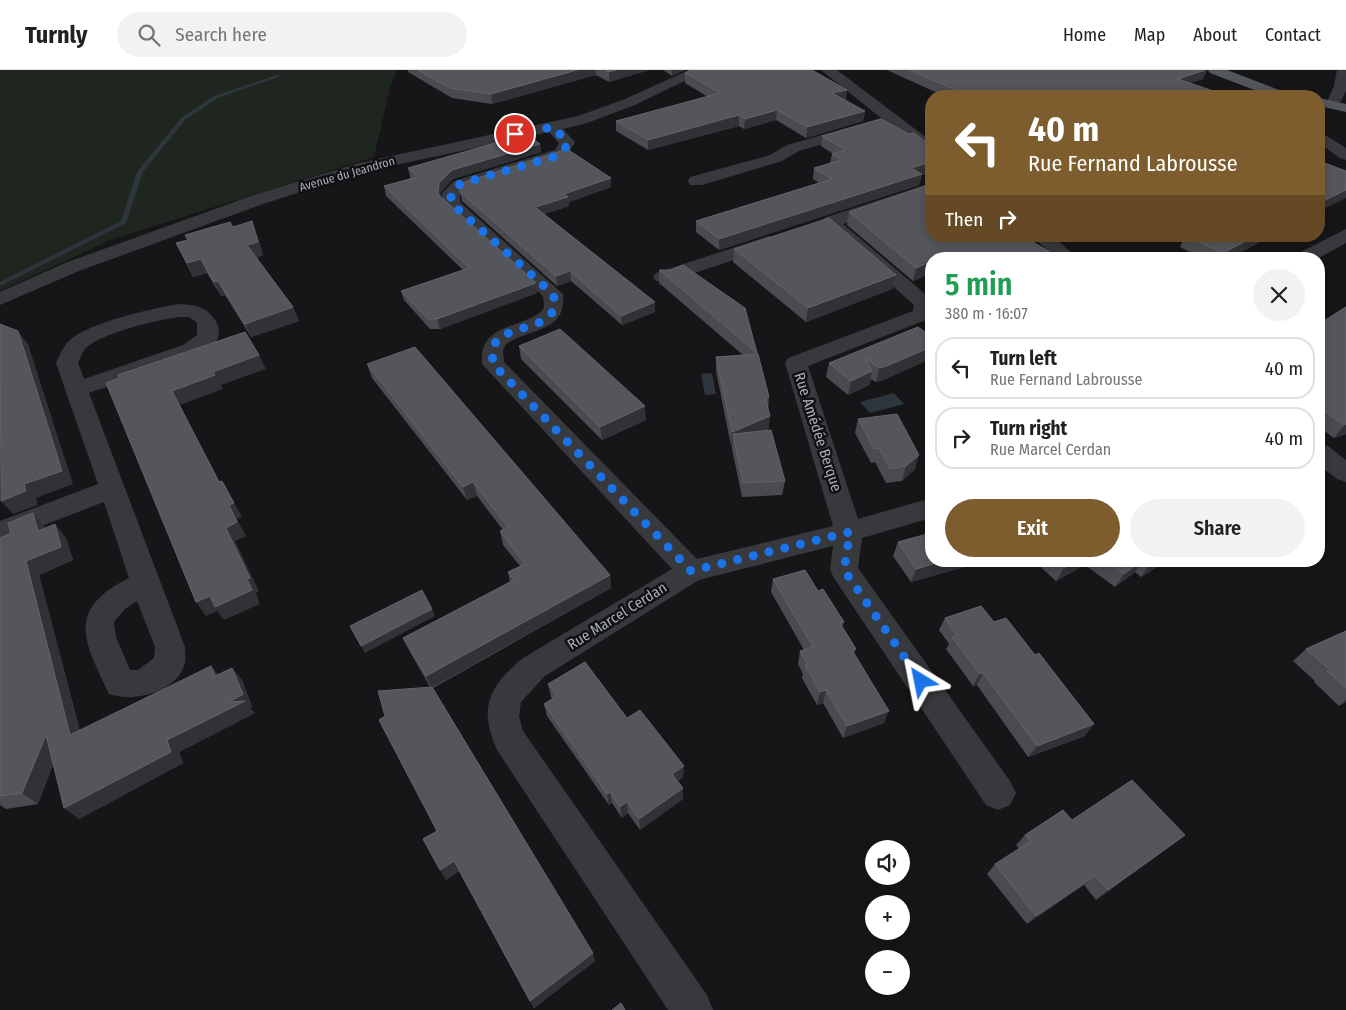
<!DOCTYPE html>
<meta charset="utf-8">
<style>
:root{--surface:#fff;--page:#f2f2f2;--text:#202124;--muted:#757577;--line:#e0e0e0;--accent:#7d5c2d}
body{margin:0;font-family:"Fira Sans Condensed",sans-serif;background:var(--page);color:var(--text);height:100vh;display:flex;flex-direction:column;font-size:19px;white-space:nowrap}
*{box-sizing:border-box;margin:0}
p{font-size:16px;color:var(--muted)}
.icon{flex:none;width:28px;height:28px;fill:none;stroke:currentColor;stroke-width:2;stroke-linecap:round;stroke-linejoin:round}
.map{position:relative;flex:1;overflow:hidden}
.details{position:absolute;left:925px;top:182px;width:400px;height:315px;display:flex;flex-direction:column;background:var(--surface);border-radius:20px;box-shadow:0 2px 8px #0003}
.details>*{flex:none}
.hud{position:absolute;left:925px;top:20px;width:400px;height:152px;border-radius:20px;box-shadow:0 2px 8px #0003;background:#7d5c2d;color:#fff;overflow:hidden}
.fabs{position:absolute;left:865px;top:770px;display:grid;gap:10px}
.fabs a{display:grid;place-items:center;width:45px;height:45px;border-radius:50%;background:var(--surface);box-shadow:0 2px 8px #0003;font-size:25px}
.pin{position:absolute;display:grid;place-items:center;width:42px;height:42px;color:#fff;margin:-21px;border:2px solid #fff;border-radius:50%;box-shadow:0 1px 5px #0007}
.me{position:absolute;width:55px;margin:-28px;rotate:325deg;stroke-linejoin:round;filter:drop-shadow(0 0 4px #0008)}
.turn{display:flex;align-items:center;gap:18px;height:105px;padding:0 20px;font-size:22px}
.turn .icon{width:65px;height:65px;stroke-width:2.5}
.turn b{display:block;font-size:35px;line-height:42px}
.then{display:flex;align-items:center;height:48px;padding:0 20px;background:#0003;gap:10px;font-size:19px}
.round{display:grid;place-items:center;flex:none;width:52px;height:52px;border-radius:26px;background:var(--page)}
.headline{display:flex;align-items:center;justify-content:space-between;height:85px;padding:0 20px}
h1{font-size:30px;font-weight:600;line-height:38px;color:#1e9e55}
.action{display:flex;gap:10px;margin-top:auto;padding:10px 20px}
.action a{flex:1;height:58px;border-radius:30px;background:var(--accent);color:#fff;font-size:20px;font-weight:600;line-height:58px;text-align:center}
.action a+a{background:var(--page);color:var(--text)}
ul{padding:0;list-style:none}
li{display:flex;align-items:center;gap:15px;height:62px;margin:0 10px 8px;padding:0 10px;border:2px solid var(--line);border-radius:20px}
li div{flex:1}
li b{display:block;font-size:19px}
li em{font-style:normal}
header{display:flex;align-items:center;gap:30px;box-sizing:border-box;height:70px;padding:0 25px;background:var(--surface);border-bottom:1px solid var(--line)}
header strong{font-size:24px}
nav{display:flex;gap:28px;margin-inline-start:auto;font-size:18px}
.search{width:350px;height:45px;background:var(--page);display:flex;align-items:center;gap:12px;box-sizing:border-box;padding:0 18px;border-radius:28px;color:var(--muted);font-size:19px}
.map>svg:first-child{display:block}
.green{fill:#1e261f}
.water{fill:#2d363c}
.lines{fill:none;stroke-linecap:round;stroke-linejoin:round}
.stream{fill:#2d363c;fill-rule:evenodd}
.minor{fill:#37393d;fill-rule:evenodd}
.major{fill:#53565c;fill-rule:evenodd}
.wall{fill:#4a4b50}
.shaded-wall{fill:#313235}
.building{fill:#54565b;stroke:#62646a}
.route{stroke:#1a73e8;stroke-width:9;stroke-dasharray:0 16.2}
.labels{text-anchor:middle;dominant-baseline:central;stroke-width:5;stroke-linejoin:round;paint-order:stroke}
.far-street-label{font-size:12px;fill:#a9aeb8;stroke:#111113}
.street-label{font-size:15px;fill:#a9aeb8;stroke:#111113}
</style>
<header>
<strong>Turnly</strong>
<div class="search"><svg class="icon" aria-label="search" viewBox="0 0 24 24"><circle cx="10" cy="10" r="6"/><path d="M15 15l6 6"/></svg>Search here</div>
<nav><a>Home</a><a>Map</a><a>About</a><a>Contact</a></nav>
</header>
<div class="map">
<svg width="1346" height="940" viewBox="0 0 1346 940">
<rect width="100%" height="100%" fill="#161618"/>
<!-- green -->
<polygon class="green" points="0,0 397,0 390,18 374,87 113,169 0,221"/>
<!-- water -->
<g class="water">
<polygon points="712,303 716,324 705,325 701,304"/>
<polygon points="894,323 904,334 870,343 860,332"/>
</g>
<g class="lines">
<!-- stream -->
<polygon class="stream" points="277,5 281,6 218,28 185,50 143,102 126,153 0,216 0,212 121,151 137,102 181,48 214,26"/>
<!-- minor -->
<g class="minor">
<path d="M689,0H707L635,35L587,53L563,59L575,72L567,86L466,119L460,124V132L563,224C567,262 531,258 506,274L503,280L504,292L697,489L833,456L785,293L788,288L913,241L914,235L821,152L824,148L931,113V124L843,154L931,229V248L808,296L858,449L931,428V448L862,468L858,498L1010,711L1016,723L1010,735L998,740L986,735L834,508L830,500L833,476L699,510L545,606L521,632L519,646L523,661L707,925L713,940H668L497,680C478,638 489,616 523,588L672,499L482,294C479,254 516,260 541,242L544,237L543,226L445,137L442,133V123L454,111L555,80L559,73L549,62L363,102L263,134L79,201L0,235V222L65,193L251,126L359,93L578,46L625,29Z"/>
<polygon points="821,0 837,0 931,71 931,83 925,81 890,54 799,81 782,91 702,115 690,115 688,111 690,107 770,85 787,75 881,48"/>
<polygon points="1337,0 1346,0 1346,21 1338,37 1333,38 1326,34 1334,16"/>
<polygon points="1319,61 1346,78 1346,90 1340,88 1319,73"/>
<polygon points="1346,159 1346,173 1317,189 1293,189 1295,185"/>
<polygon points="769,166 776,168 778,172 776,176 670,211 656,211 653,207 656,203"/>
<polygon points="1032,166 1053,166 1078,189 1057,189"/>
<path d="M179,234C195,235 206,236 215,250C219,255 221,266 216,271C198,291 119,312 89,323L185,577C185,582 186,588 185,593C178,622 133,633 109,624C84,571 65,540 129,508L104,432L0,472V451L98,414L56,293C60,285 63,276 70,270C88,253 153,238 179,234ZM179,247H189L197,253V265L183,275L84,309L78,293C80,288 82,283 85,279C100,263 157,250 179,247ZM137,531L155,577L154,588L138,600H130L116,567L114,552L125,539Z"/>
<polygon points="1319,374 1328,376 1346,390 1346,412 1337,409 1319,395"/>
</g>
<!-- major -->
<g class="major">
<polygon points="1208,0 1227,0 1287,23 1289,26 1270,26 1210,3"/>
<polygon points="1319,28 1346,34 1346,42 1319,36"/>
</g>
</g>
<!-- wall -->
<g class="wall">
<polygon points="408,0 649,0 609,12 596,5 492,34 452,28 408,2"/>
<polygon points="663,0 685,0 672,6"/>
<polygon points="887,0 1207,0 1203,9 1190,13 1219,23 1218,26 944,26"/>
<polygon points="685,3 846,30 844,30 865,41 863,51 806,68 776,50 744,59 739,56 648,80 616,61 616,51 708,27 685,13"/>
<polygon points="931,59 931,69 929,67"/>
<polygon points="909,64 926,72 931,73 931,102 922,105 919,115 719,180 696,162 696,151 819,113 813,109 814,98 830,93 832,84 833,84 821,76 822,66"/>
<polygon points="540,74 541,82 453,109 441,122 440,126 536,213 537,223 440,259 430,259 404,230 401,221 463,200 386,126 384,116 411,108 410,107 408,98"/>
<polygon points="611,108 611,117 569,132 569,136 544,144 655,242 622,255 571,211 557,216 462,131 460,122"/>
<polygon points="849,142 1029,170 931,189 931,208 927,205 913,211 847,155"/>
<polygon points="233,157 257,165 263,185 256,188 293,237 299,251 251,267 225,225 221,226 207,203 193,207 176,173 187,170 185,165"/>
<polygon points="1185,166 1271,166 1228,189 1204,189 1180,177"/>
<polygon points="734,179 896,205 892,219 806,252 733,192"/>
<polygon points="659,200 757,283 769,327 768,340 770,346 768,360 766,360 785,411 782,425 742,427 732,379 732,375 731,376 716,301 716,287 743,285 659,213"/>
<polygon points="1346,237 1346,364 1334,368 1319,357 1319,254"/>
<polygon points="918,257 884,310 876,312 871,309 869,315 848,325 826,307 829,293"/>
<polygon points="519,276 646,350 602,370 521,289"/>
<polygon points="367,294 610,505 611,518 433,618 595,891 534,938 459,801 446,810 437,761 385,646 430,617 409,580 403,568 510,512 508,502 520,496 503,475 500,461 503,460 477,426 467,430 372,308"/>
<polygon points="858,349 915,399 902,411 886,413 875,392 871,393 855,363"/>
<polygon points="33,443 45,458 66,468 73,490 39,505 80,661 211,596 218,605 232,598 242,610 252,637 250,638 255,643 179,682 183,693 79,749 53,694 38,734 6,739 0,735 0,468 11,463"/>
<polygon points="898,472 931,491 970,491 968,496 911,512 893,486"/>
<polygon points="1034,491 1167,491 1141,507 1135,502 1115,517 1085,495 1056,511"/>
<polygon points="773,509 818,521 844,552 842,557 856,579 854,583 884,653 843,668 823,633 817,635 802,608 803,604 798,594 800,581 804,580 771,522"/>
<polygon points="945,548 1085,666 1028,687 977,615 973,616 946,579 949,574 939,560"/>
<polygon points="1346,561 1346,632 1339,636 1314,612 1315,611 1293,591 1306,579"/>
<polygon points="548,614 627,648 683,707 678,711 683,729 640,760 628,743 622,748 612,733 609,735 547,646 544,634 552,629 551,627"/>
<polygon points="1072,750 1185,765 1172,775 1096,830 1084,815 1027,854 987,804 995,794 1019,779 1016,775 1025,765"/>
</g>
<!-- shaded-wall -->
<g class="shaded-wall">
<polygon points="577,0 595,0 596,5 492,34 491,24"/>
<polygon points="616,0 649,0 609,12 609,2"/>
<polygon points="672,0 685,0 672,6"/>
<polygon points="1205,0 1207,0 1203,9 1174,18 1178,9"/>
<polygon points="847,20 846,30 831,33 832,23"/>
<polygon points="777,40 776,50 744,59 745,49"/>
<polygon points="865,41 863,51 806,68 807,57"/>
<polygon points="739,45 739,56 648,80 648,70"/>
<polygon points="540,74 541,82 453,109 441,122 440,133 438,124 439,113 452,100"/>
<polygon points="931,92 931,102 922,105 919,115 719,180 719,169 911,98"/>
<polygon points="611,108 611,117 569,132 569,136 537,146 535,137 564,124"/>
<polygon points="1346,120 1346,128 1319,141 1319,133"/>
<polygon points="252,151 257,165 263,185 253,189 247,175"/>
<polygon points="1256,166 1271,166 1228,189 1220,189 1223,183"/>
<polygon points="201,189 207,203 193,207 187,193"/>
<polygon points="930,192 927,205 913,211 916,198"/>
<polygon points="570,201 571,211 557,216 556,206"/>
<polygon points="896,205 892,219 806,252 808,238"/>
<polygon points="218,211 225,225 221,226 214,212"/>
<polygon points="536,213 537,223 440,259 437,249"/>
<polygon points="655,232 655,242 622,255 621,246"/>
<polygon points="293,237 299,251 251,267 245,254"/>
<polygon points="18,261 28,274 73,414 36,428 38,435 13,444 1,431 24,414"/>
<polygon points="931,277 931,289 884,310 876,312 879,298"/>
<polygon points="259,285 266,299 221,315 223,319 180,335 227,426 219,412 172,321 213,302"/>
<polygon points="872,301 869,315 848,325 851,311"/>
<polygon points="645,336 646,350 602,370 600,357"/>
<polygon points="770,346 768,360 735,374 733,364 732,375 731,376 732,362"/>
<polygon points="1346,354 1346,364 1334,368 1344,355"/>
<polygon points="919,385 915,399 902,411 906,396"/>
<polygon points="222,411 242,447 237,449 246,466 235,471 259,521 256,523 260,534 224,550 217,541 206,546 196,532 226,458"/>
<polygon points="473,412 477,426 467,430 463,417"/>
<polygon points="33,443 45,457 50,474 38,461"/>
<polygon points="55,454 66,468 73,490 39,505 84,677 70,665 26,491"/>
<polygon points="943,491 970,491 968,496 911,512 916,499"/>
<polygon points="1076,491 1088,491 1085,495 1056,511 1064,498"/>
<polygon points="1141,491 1142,491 1135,502 1115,517 1124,504"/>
<polygon points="1155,491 1167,491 1141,507 1150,494"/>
<polygon points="610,505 611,518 431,618 426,606"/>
<polygon points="432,539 435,546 365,583 361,576"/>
<polygon points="211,596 221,608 215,606"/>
<polygon points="232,598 242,610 252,637 250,638 255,643 179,682 183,693 79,749 64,738 167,670 229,632"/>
<polygon points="983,603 977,615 973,616 980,604"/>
<polygon points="826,620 823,633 817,635 820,622"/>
<polygon points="1346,630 1346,632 1339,636"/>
<polygon points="889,641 884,653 843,668 847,656"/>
<polygon points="1094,654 1085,666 1028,687 1037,676"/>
<polygon points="46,665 60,676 38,734 22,723"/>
<polygon points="684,696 683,707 672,715 672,704"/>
<polygon points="683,718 683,729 640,760 639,749"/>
<polygon points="610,722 612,733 609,735 607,724"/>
<polygon points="627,732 628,743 622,748 620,737"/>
<polygon points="1185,765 1172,775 1096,830 1108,820"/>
<polygon points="454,791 459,800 446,810 440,800"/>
<polygon points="1095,806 1084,815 1027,854 1036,846"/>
<polygon points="593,883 595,891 534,938 530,931"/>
</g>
<!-- building -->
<g class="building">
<polygon points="418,0 577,0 491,24 450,18"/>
<polygon points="605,0 616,0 609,2"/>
<polygon points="691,0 812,0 847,20 832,23 865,41 807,57 777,40 745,49 739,45 648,70 616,51 720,23 685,3"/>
<polygon points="910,0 1205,0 1178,9 1219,23 1211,26 969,26"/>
<polygon points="881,49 909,64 914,63 926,72 931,73 931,92 911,98 922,104 719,169 696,151 832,109 814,98 842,90 832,84 846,80 822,66"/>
<polygon points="527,64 540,74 452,100 439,113 438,124 536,213 437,249 428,249 401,221 469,198 384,116 418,107 408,98"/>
<polygon points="567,79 611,108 564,124 568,127 535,137 655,232 621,246 570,201 556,206 460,122 460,116 465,112"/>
<polygon points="1319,91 1346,101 1346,120 1319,133"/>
<polygon points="931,114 931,166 1030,166 1026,168 1062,189 931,189 931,193 930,192 916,198 849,142"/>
<polygon points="829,148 896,205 808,238 734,179"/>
<polygon points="252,151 258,172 247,175 293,237 245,254 218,211 214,212 201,189 187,193 176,173 188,170 185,165 230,152 233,157"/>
<polygon points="1186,166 1256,166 1223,183"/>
<polygon points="1141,186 1146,189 1135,189"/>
<polygon points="683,195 745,238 757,283 659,200 671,200"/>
<polygon points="1346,237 1346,354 1344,355 1321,339 1319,326 1319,254"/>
<polygon points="0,254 18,261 62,401 24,414 26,421 1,431"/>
<polygon points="918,257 931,266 931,277 887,296 879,298 865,288 872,301 851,311 829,293"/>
<polygon points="560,259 645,336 600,357 519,276"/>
<polygon points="245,262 259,285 213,302 215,305 172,321 219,412 222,411 234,433 229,435 237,452 226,458 250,508 247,509 252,520 215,537 210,526 196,532 106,313 119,308 118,305"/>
<polygon points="415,277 610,505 426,606 403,568 514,510 508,502 525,494 500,461 508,457 473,412 463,417 367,294"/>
<polygon points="758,284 769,327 765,327 770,346 732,362 716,287"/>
<polygon points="897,344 919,385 906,396 890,399 879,378 874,379 858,349"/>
<polygon points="771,360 785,411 743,413 733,364"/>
<polygon points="33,443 38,461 55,454 61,477 26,491 70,665 211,596 215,606 232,598 243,624 229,632 245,631 167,670 171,682 64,738 46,665 22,723 0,726 0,468 11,463 8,453"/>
<polygon points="931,463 931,491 943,491 916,499 898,472"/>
<polygon points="1057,491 1076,491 1064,498"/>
<polygon points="1106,491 1141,491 1124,504"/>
<polygon points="1147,491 1155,491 1150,494"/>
<polygon points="805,500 818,521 823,519 844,552 840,553 856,579 852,580 889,641 847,656 826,620 820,622 805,595 808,595 800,581 813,577 773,509"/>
<polygon points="422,520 432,539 361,576 350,556"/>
<polygon points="981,536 994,552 1006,548 1035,585 1039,583 1094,654 1037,676 983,603 980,604 952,567 957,565 945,548"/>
<polygon points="1346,561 1346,618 1327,601 1329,599 1306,579"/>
<polygon points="585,592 627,648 640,640 684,696 672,704 683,718 639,749 627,732 620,737 610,722 607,724 544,634 557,626 548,614"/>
<polygon points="432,617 593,883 530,931 454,791 440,800 423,769 437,761 379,650 385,646 378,621"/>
<polygon points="1132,710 1185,765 1108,820 1095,806 1036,846 995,794 1031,771 1025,765 1063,740 1072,750"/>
<polygon points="621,933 625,940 612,940"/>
</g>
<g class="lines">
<!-- route -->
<path class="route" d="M515,64L553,57L567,72L566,77L553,87L460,114L451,123V133L553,224C565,264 500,251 493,278C491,283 493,289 493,294L691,501L850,462L844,500L921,611"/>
</g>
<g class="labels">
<!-- far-street labels -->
<g class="far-street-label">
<text transform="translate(347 104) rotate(-16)">Avenue du Jeandron</text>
</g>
<!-- street labels -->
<g class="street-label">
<text transform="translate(818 362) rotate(72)">Rue Amédée Berque</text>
<text transform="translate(617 546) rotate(-32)">Rue Marcel Cerdan</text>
</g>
</g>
</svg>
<div class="fabs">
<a><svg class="icon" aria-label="sound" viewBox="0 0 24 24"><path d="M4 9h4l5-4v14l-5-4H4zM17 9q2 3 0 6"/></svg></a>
<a>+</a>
<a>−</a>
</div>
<div class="pin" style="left:515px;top:64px;background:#d93025"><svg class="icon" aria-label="arrive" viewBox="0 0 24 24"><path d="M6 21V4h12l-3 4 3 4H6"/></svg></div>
<svg class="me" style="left:921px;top:611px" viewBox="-20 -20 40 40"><path d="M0-17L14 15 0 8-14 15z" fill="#1a73e8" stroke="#fff" stroke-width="4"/></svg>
<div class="hud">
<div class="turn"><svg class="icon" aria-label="left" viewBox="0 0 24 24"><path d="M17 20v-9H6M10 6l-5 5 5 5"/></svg><div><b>40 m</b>Rue Fernand Labrousse</div></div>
<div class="then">Then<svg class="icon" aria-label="right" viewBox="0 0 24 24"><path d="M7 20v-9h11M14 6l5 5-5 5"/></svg></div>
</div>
<section class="details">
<div class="headline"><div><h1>5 min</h1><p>380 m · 16:07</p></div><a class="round"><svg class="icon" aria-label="close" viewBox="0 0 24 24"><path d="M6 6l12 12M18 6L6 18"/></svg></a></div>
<ul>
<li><svg class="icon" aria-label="left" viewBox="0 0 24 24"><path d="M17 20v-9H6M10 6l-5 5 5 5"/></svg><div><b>Turn left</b><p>Rue Fernand Labrousse</p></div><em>40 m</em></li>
<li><svg class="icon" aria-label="right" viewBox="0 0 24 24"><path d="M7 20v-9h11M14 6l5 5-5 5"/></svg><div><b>Turn right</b><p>Rue Marcel Cerdan</p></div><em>40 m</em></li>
</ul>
<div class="action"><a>Exit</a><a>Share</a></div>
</section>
</div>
